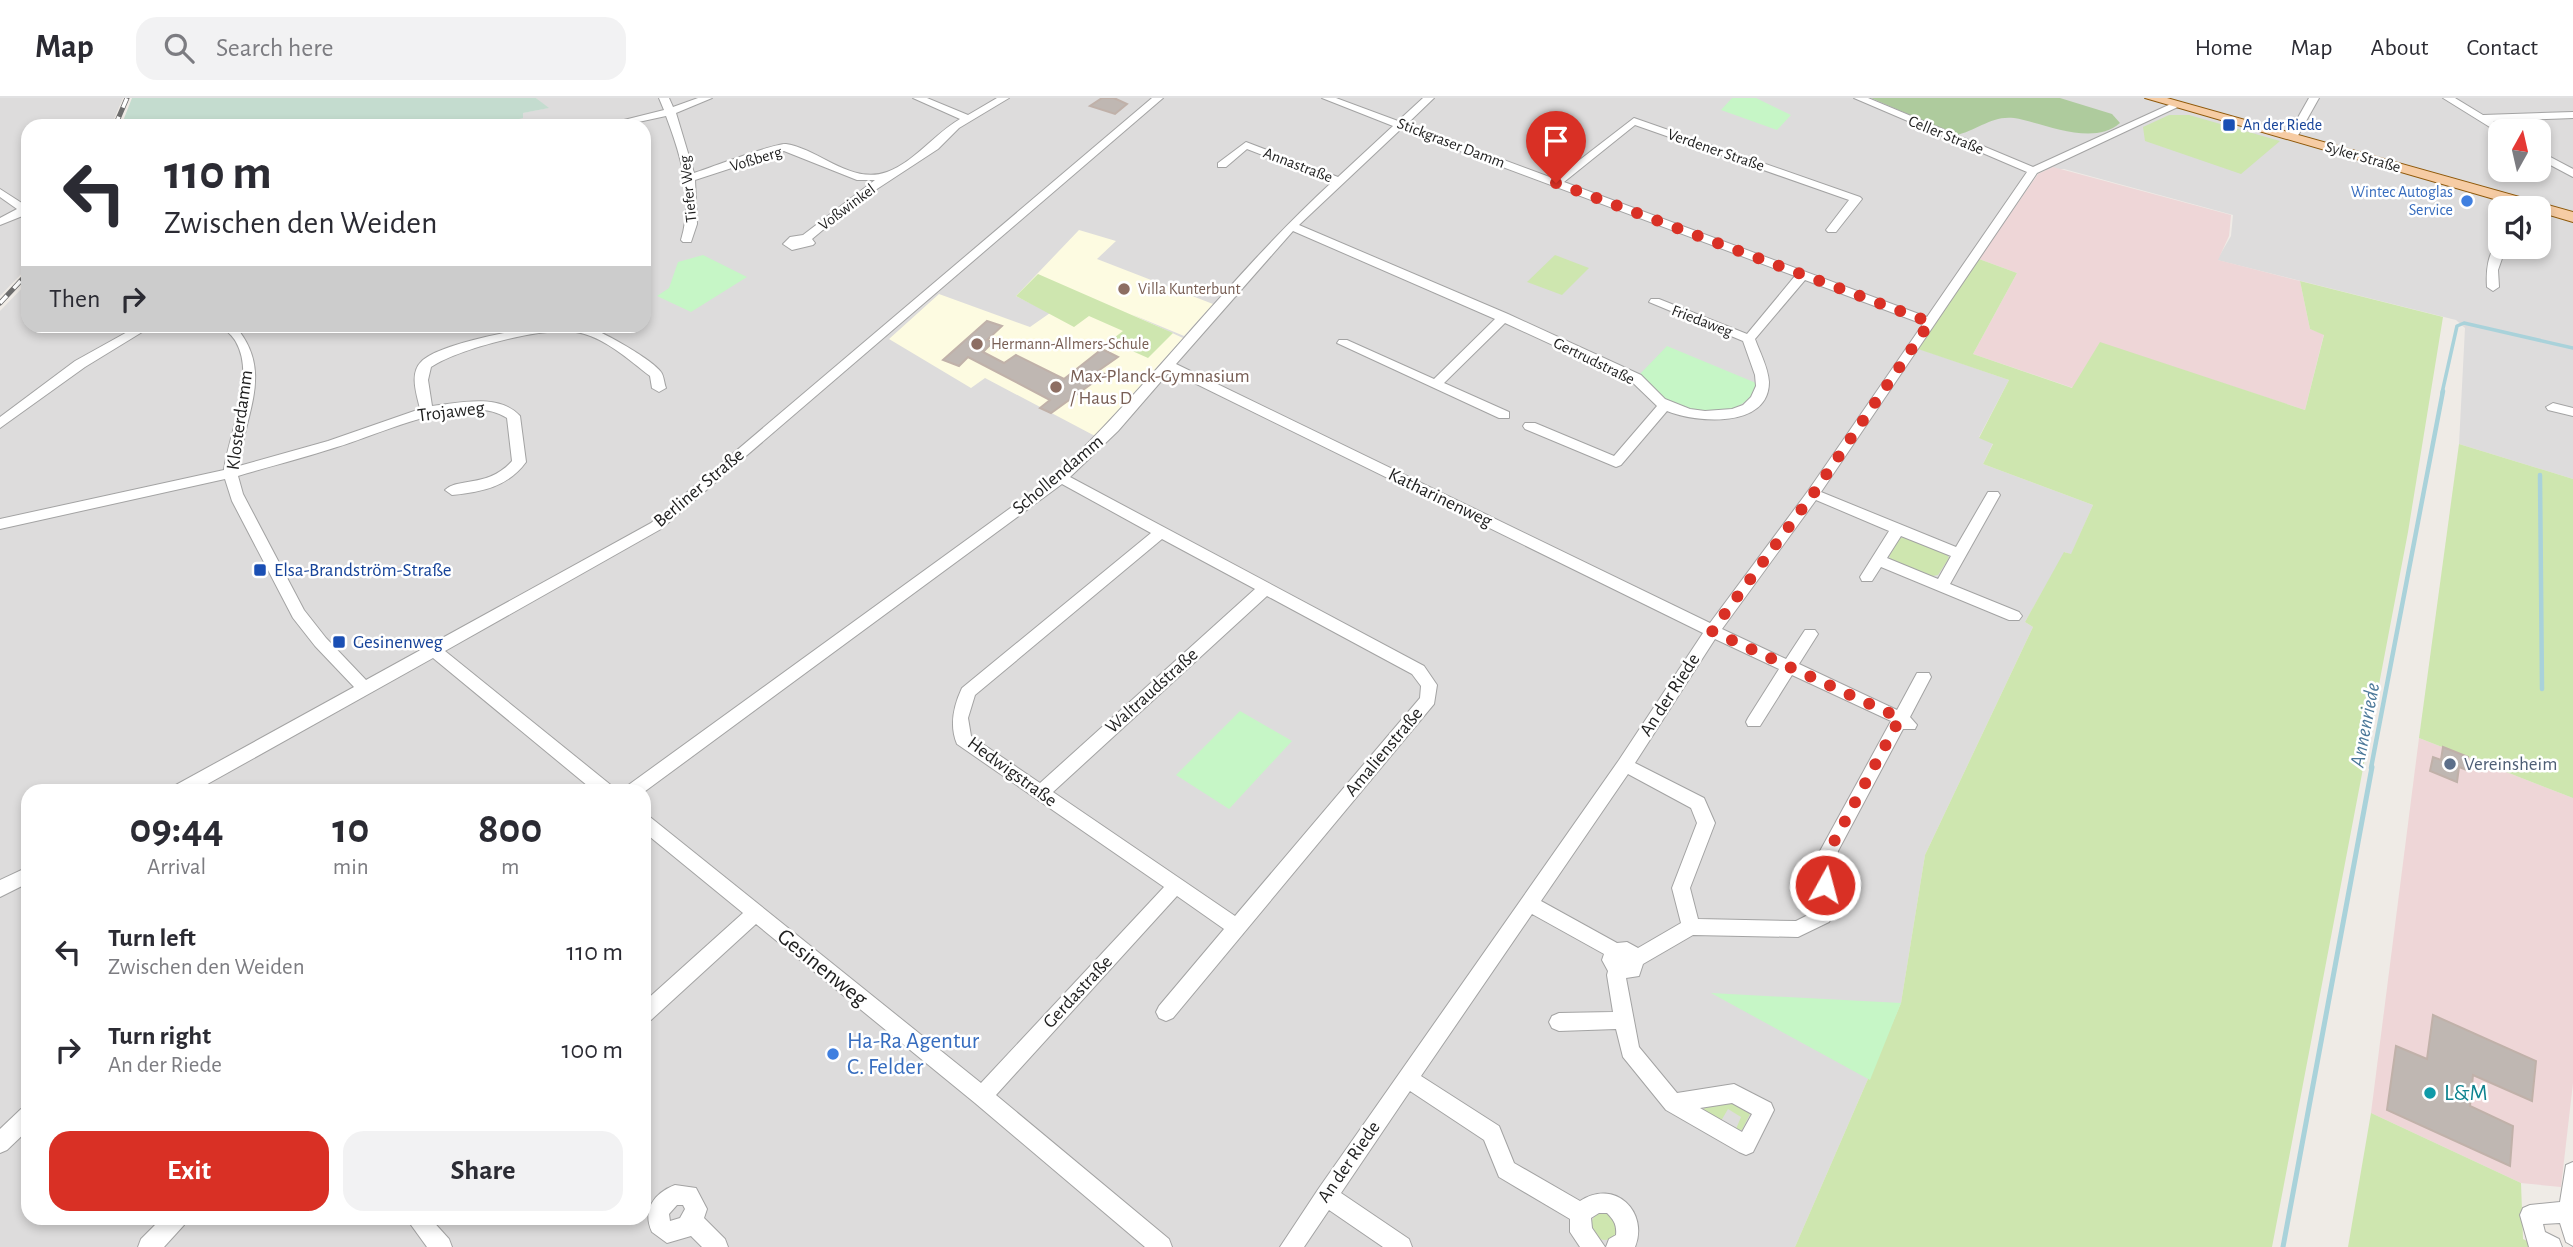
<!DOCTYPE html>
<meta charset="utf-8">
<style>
:root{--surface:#fff;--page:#f2f2f3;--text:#2b2b33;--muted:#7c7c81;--line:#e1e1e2;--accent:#d93025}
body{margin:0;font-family:"Alegreya Sans",sans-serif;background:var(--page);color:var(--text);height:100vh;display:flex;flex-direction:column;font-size:26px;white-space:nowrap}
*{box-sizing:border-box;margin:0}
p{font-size:23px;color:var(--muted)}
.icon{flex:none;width:38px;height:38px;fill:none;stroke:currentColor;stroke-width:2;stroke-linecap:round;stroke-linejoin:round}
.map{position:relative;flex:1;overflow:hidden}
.side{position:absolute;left:21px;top:686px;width:630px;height:441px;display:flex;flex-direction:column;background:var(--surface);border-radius:21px;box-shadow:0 4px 10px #0003}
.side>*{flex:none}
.hud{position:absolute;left:21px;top:21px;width:630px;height:214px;border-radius:21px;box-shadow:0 4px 10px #0003;background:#fff;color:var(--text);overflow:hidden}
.needle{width:46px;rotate:8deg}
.tools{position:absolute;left:2488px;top:21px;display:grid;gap:14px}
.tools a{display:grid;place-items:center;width:63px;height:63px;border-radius:14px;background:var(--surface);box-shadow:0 4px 10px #0003;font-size:35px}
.pin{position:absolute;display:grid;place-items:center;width:60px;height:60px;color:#fff;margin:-72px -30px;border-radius:50% 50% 50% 0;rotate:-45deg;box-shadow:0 0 7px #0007}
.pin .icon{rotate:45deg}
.me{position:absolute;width:77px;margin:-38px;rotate:7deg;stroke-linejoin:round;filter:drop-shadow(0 0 5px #0008)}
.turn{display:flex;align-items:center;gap:24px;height:147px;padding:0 28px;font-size:32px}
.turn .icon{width:91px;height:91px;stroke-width:2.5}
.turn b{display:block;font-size:49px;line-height:60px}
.then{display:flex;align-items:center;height:66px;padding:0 28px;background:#0003;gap:14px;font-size:26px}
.eta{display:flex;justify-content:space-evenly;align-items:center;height:119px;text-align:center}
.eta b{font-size:42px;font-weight:700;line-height:49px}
.button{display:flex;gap:14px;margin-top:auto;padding:14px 28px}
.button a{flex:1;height:80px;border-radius:21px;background:var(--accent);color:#fff;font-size:28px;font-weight:700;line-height:80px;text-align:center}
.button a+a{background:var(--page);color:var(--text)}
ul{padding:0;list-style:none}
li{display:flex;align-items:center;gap:21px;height:98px;padding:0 28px}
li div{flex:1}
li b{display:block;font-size:26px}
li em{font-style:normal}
header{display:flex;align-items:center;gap:42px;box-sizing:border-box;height:98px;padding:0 35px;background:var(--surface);border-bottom:2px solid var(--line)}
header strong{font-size:33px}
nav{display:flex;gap:38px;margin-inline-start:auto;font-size:24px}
.search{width:490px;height:63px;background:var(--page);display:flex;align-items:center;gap:18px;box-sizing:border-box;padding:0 24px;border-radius:21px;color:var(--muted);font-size:26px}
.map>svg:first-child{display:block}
.residential{fill:#dddcdc;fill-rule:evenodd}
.commercial{fill:#eed6d7}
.education{fill:#fdfbe1}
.grass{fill:#cee6af}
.forest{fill:#aecb9d}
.wetland{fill:#c4dccf}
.park{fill:#c6f6c6}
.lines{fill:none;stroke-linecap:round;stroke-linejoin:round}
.stream-far2{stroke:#a9d2da;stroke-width:3.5}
.stream-far1{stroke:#a9d2da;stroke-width:4.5}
.stream{stroke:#a9d2da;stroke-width:5}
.building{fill:#bfb7b2;stroke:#c0b1a9;stroke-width:2}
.minor-casing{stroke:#a3a3a3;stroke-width:2}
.major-casing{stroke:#8f590a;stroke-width:2}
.minor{fill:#fff;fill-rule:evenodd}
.major{fill:#f6cca4;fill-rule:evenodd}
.rail-casing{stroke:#6d6d6d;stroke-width:5}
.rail{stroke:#fff;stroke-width:3.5;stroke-dasharray:10;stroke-linecap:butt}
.route{stroke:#d93025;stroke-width:12;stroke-dasharray:0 21.6}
.transit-dot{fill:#1a4fb4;stroke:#fff;stroke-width:2.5}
.shop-dot{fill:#3f7fe0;stroke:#fff;stroke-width:2.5}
.education-dot{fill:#8d6e63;stroke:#fff;stroke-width:2.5}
.service-dot{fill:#5c6f8a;stroke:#fff;stroke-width:2.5}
.culture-dot{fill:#0f9aa8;stroke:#fff;stroke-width:2.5}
.labels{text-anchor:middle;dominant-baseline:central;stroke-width:5;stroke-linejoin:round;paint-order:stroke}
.far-transit-label{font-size:16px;fill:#164399;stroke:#fff;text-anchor:start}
.far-street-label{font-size:16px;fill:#1f1f1f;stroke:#fff}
.far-shop-label{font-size:16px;fill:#366cbe;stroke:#fff;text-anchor:end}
.far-education-label{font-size:16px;fill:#785e54;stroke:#fff;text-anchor:start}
.education-label{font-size:19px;fill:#785e54;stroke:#fff;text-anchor:start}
.street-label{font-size:19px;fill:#1f1f1f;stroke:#fff}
.transit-label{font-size:19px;fill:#164399;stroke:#fff;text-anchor:start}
.service-label{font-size:19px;fill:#4e5e75;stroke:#fff;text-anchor:start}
.water-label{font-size:21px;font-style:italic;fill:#4b7899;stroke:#fff}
.near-street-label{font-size:23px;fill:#1f1f1f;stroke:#fff}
.near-shop-label{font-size:23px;fill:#366cbe;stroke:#fff;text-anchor:start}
.near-culture-label{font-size:23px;fill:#0d838f;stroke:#fff;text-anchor:start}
</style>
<header>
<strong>Map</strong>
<div class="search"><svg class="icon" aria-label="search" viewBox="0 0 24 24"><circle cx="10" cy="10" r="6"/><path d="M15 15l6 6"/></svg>Search here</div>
<nav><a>Home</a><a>Map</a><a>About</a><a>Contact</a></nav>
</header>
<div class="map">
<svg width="2573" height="1149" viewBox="0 0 2573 1149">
<rect width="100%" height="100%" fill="#efebe6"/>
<!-- residential -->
<g class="residential">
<polygon points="0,0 123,0 111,28 28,28 28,169 0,198"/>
<path d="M536,0H2573V381L2459,346L2465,230L2456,222L2217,162L2231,138L2233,117L2064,71L2027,73L1908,247L2009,282L1979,339L1993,345L1983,366L2093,407L2071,457L2065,454L2025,524L2033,529L1925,757L1901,905L1795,1149H0V213L28,184V228H644V28H491L523,19L522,15L548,10ZM2501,33H2539V72H2501ZM2501,110H2539V149H2501ZM28,693H644V1120H28Z"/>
</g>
<!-- commercial -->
<g class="commercial">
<polygon points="2053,69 2231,117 2229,138 2218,162 2300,183 2310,231 2324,236 2305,312 2100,245 2073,290 1973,256 2017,175 1979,161 2038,76"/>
<polygon points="2419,640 2573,700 2573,985 2561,1089 2521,1085 2371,1015"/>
</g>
<!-- education -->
<polygon class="education" points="1079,132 1116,143 1097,161 1213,206 1184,238 1131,216 1183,240 1095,338 985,280 971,290 889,241 939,196 1030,229 1050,215 1016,198"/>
<!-- grass -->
<g class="grass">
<polygon points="2169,17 2189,17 2280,43 2241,76 2145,43 2143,29"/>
<polygon points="1555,157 1589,170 1562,197 1527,184"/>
<polygon points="1979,161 2017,175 1973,256 2072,290 2100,244 2305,312 2324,237 2310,231 2300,183 2443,219 2408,434 2272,1149 1795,1149 1901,905 1925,757 2033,529 2025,524 2064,454 2071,456 2093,407 1983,366 1993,346 1979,340 2009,282 1918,251"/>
<polygon points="1038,176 1173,235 1148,260 1110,243 1123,233 1089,218 1074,229 1016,198"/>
<polygon points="2459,346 2573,381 2573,700 2419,640"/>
<polygon points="1909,439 1916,441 1915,444 1945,453 1949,460 1938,477 1932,478 1892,464 1889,458 1899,440"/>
<polygon points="1733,1003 1751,1014 1742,1032 1736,1031 1741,1019 1728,1011 1721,1023 1703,1012 1707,1007"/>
<polygon points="2371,1015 2521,1085 2523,1141 2539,1149 2348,1149"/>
<circle cx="1605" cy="1128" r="14"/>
</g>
<!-- forest -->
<path class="forest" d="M1871,0H2060L2112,16L2120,25C2092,49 2045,25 2014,20C1992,17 1976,33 1956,37Z"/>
<!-- wetland -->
<polygon class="wetland" points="132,0 536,0 549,10 523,15 523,20 491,28 121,28"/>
<!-- park -->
<g class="park">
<polygon points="1732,0 1756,0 1791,17 1777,32 1721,12"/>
<polygon points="703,157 747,179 691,214 657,198 669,190 678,164"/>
<path d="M1667,248L1756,285V291C1738,324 1684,318 1658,297C1651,292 1645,284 1639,277Z"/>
<polygon points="1240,613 1292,643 1229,711 1176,677"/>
<polygon points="1711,895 1901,905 1870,982"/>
</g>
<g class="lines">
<!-- stream-far2 -->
<polyline class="stream-far2" points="2442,295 2457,228 2464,225 2573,250"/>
<!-- stream-far1 -->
<g class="stream-far1">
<polyline points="2540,377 2542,591"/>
<polyline points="2371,670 2443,293"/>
</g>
<!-- stream -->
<polyline class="stream" points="2283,1149 2372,669"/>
</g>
<!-- building -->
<g class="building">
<polygon points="1102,0 1114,0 1127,6 1115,16 1090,8"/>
<polygon points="987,223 1002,228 987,242 993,244 983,254 1004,265 1016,257 1064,281 1102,251 1118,259 1098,273 1105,276 1051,315 1040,310 1050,302 968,259 959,268 943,262"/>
<polygon points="2443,649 2468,659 2467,672 2459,669 2457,684 2430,673 2433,659 2441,662"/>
<polygon points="2433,917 2536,963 2532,1003 2473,977 2470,1008 2513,1028 2510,1068 2387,1012 2396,948 2427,961"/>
</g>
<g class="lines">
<defs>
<g id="minor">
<path d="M659,0H669L673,9L698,0H712L676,15L694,75C709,70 775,45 786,46C819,51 851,87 887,74C916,63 934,36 960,21L913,0H927L968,17L997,0H1009L959,30L938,51L854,106L812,141L815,145L813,147L792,152L783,146L790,139L803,137L875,82H857L784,53L695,82L697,126L691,144H683L681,142C694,99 681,58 666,18L620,28H600L664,12Z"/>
<path d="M1152,0H1163L661,431L445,553L612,688L614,693H594L433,560L195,693H172L174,688L354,589L315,548L293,520L232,403L225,381L0,431V421L224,372C229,335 256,279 236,244C233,238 226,233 223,228H235C275,274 244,316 239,368L328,343L420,311C417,297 409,276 421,264C440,243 554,223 583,228C598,230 653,262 661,274C664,278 664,285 666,290L659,294L652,290L650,278C629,262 603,238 576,234C544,228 458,251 431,269L428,282L432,308C460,305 499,295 520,318L526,364C508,389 481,394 452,397L445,392C458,379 488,390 512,363L507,320C468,293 378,337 337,349C304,360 271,368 238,378L243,396L304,512L326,540L366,582L651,425Z"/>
<path d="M1322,0H1336L1398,23L1423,0H1434L1407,26L1555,81L1634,20L1860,99L1862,101L1836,134H1828L1826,132L1849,102L1635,27L1564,84L1927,219L2027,74L1854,0H1868L2033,69L2173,5L2182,7L2037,75L1821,394L1956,449L1988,394H1998L2000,397L1950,486L2019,514L2022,518L2019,522H2009L1881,469L1872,483H1862L1860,479L1889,433L1816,402L1722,531L1786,561L1805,532H1815L1818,536L1799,566L1897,612L1917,575H1929L1931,579L1910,619L1917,627L1915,631H1903L1838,753L1832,818L1829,824L1798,839L1693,837L1643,866L1639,878L1626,880L1639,949L1677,995L1734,986L1771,1005L1774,1012L1753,1054L1746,1057L1739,1054L1666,1012L1623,959L1616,931L1559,933L1552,930L1549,924L1552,918L1559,915L1613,914L1607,877L1608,873L1602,862L1604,856L1532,816L1421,978L1499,1028L1514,1065L1580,1103C1615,1080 1649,1114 1635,1149H1606L1609,1141L1616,1137C1617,1127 1614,1122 1607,1115H1599L1591,1120L1592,1130L1605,1149H1580L1570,1134V1121L1499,1079L1484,1042L1410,993L1341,1095L1409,1141L1412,1149H1383L1329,1112L1304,1149H1280L1319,1090L1619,662L1703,535L1170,273L1118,333L1070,379L1424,568L1437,587L1434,606L1173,920L1166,923L1159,920L1156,914L1159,908L1224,831L1177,798L996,997L1169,1141L1172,1149H1145L975,1005L756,826L651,922L644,925V904L743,815L644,734V717L650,719L981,985L1164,789L957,646C949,627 954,607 962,590L1151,435L1062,386L644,694L625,693L627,688L1056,377C1153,284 1233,175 1332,84L1247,51L1226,69H1218V65L1246,44L1338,79L1393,28ZM1401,31L1795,178L1747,236L1659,201H1651L1649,204L1743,243L1755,277L1756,288L1751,299L1743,307L1732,311L1705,313L1690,311L1665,301L1641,277L1508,216L1299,127ZM1293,133L1495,221L1434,281L1347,242H1339L1337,245L1499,320H1509V314L1444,285L1505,225L1631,283L1657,308L1614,358L1535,325H1525L1523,328L1525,331L1616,369L1621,367L1667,313C1696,325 1769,331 1769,284C1768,269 1760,255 1755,241L1805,182L1923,226L1808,393L1710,525L1176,266ZM1901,438L1951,458L1938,481L1887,460ZM1162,441L1255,491L1040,685L971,638L968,620L975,597ZM1267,498L1412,576L1421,588L1420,600L1235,818L1053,694ZM1715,541L1779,571L1748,620L1746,624L1748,628H1760L1792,577L1891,623L1820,753L1814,814L1796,823L1698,821L1690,790L1715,725L1704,700L1635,665ZM1628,676L1691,710L1697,725L1672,790L1681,825L1638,850L1627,844L1617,845L1541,803ZM1732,1005L1752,1016L1742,1034L1700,1010Z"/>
<polygon points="2309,0 2319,0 2296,41 2288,41 2287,39"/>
<polygon points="2443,0 2455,0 2483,17 2573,14 2573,20 2493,23 2507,33 2501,33 2501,36"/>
<polygon points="2539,53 2573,71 2573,79 2539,61"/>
<polygon points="0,91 28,109 28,117 25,117 0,127 0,120 17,111 0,99"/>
<path d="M2501,144V149H2506L2498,172L2499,189L2493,193L2487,189C2486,175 2487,151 2501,144Z"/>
<polygon points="138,228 152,228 85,269 0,330 0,319 75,263"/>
<polygon points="2553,305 2573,310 2573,318 2548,312 2546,309"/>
<polygon points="28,769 28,785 0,799 0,782"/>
<polygon points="28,1008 28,1032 7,1052 0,1055 0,1031 21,1011"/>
<polygon points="2573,1064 2573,1148 2566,1144 2560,1125 2543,1126 2545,1134 2559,1141 2562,1149 2529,1149 2520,1117 2523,1110 2530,1107 2560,1104 2566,1067"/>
<path d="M675,1087L696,1090L707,1111L704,1120L725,1141L728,1149H702L691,1138L667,1145L652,1134C642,1112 654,1095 675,1087ZM677,1107H683L685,1111L680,1120L670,1123L669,1116Z"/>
<polygon points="162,1120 187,1120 184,1127 164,1149 138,1149 141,1141"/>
<polygon points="406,1120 430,1120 449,1141 452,1149 427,1149"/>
</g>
<polygon id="major" points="2145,0 2167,0 2573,114 2573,124 2539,114 2539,110 2525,110"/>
</defs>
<!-- minor casing -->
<use href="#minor" class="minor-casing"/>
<!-- major casing -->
<use href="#major" class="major-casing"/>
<!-- minor -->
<use href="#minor" class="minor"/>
<!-- major -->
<use href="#major" class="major"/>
<defs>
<g id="rail">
<polyline points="115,28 127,0"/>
<polyline points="0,205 28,175"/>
</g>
</defs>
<!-- rail casing -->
<use href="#rail" class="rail-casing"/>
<!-- rail -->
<use href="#rail" class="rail"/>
</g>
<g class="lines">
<!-- route -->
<polyline class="route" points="1556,85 1930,224 1813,396 1712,533 1900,620 1829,753 1825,787"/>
</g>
<!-- markers -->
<g class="transit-dot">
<rect x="2222" y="20" width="14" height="14" rx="3.5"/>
<rect x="253" y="465" width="14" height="14" rx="3.5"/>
<rect x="332" y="537" width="14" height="14" rx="3.5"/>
</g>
<g class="shop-dot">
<circle cx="2467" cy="103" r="7"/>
<circle cx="833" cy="956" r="7"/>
</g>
<g class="education-dot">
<circle cx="1124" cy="191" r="7"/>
<circle cx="977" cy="246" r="7"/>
<circle cx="1056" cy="289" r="7"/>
</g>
<circle class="service-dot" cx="2450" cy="666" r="7"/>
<circle class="culture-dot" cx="2430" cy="995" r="7"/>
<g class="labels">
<!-- far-transit labels -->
<g class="far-transit-label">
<text x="2243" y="27">An der Riede</text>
</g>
<!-- far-street labels -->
<g class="far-street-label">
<text transform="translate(1946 37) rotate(22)">Celler Straße</text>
<text transform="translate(1451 45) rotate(21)">Stickgraser Damm</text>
<text transform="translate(1716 52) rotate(19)">Verdener Straße</text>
<text transform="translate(2363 59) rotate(16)">Syker Straße</text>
<text transform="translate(756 61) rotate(-17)">Voßberg</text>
<text transform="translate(1298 67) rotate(21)">Annastraße</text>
<text transform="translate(688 91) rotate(-96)">Tiefer Weg</text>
<text transform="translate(847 109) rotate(-37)">Voßwinkel</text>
<text transform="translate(1702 223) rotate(21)">Friedaweg</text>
<text transform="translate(1594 263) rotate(26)">Gertrudstraße</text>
</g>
<!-- far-shop labels -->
<g class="far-shop-label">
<text x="2453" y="94">Wintec Autoglas<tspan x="2453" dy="18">Service</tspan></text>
</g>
<!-- far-education labels -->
<g class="far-education-label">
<text x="1138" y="191">Villa Kunterbunt</text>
<text x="991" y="246">Hermann-Allmers-Schule</text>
</g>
<!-- education labels -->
<g class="education-label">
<text x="1070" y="278">Max-Planck-Gymnasium<tspan x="1070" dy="22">/ Haus D</tspan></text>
</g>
<!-- street labels -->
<g class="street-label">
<text transform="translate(451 314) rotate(-7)">Trojaweg</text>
<text transform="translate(240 322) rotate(-82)">Klosterdamm</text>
<text transform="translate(1058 377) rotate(-40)">Schollendamm</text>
<text transform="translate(699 390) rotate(-40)">Berliner Straße</text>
<text transform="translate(1440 400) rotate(26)">Katharinenweg</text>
<text transform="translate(1152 593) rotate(-42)">Waltraudstraße</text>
<text transform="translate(1670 597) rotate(-57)">An der Riede</text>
<text transform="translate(1384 654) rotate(-50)">Amalienstraße</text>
<text transform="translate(1012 674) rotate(36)">Hedwigstraße</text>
<text transform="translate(1078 894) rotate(-47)">Gerdastraße</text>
<text transform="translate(1349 1064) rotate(-55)">An der Riede</text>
</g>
<!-- transit labels -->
<g class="transit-label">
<text x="274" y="472">Elsa-Brandström-Straße</text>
<text x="353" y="544">Gesinenweg</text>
</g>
<!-- service labels -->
<g class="service-label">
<text x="2464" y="666">Vereinsheim</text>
</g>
<!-- water labels -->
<g class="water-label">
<text transform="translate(2365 627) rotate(-79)">Annenriede</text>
</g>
<!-- near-street labels -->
<g class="near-street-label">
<text transform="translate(822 870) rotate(39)">Gesinenweg</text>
</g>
<!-- near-shop labels -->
<g class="near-shop-label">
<text x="847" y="943">Ha-Ra Agentur<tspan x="847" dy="26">C. Felder</tspan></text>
</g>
<!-- near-culture labels -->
<g class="near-culture-label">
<text x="2444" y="995">L&amp;M</text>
</g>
</g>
</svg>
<div class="tools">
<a><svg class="needle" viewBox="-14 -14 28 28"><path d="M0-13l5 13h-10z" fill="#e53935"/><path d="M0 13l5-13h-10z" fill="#7c7c81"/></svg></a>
<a><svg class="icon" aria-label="sound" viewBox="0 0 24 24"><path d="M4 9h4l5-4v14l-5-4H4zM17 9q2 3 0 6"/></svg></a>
</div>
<div class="pin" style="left:1556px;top:85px;background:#d93025"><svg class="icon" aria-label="arrive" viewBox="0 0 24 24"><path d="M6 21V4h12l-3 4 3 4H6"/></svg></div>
<svg class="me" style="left:1825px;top:787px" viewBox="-20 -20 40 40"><circle r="17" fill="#d93025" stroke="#fff" stroke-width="3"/><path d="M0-11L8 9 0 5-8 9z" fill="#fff"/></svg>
<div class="hud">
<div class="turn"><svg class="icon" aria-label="left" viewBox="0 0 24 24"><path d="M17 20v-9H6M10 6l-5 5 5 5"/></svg><div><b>110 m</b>Zwischen den Weiden</div></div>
<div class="then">Then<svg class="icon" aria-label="right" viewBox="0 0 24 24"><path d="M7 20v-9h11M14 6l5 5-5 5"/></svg></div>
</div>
<section class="side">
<div class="eta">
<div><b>09:44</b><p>Arrival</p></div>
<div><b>10</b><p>min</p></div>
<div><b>800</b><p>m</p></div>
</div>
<ul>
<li><svg class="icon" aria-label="left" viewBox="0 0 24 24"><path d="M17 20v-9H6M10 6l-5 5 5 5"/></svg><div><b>Turn left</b><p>Zwischen den Weiden</p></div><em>110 m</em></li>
<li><svg class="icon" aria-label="right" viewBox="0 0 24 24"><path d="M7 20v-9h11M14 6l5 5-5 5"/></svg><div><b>Turn right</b><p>An der Riede</p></div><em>100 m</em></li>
</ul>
<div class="button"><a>Exit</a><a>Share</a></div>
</section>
</div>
